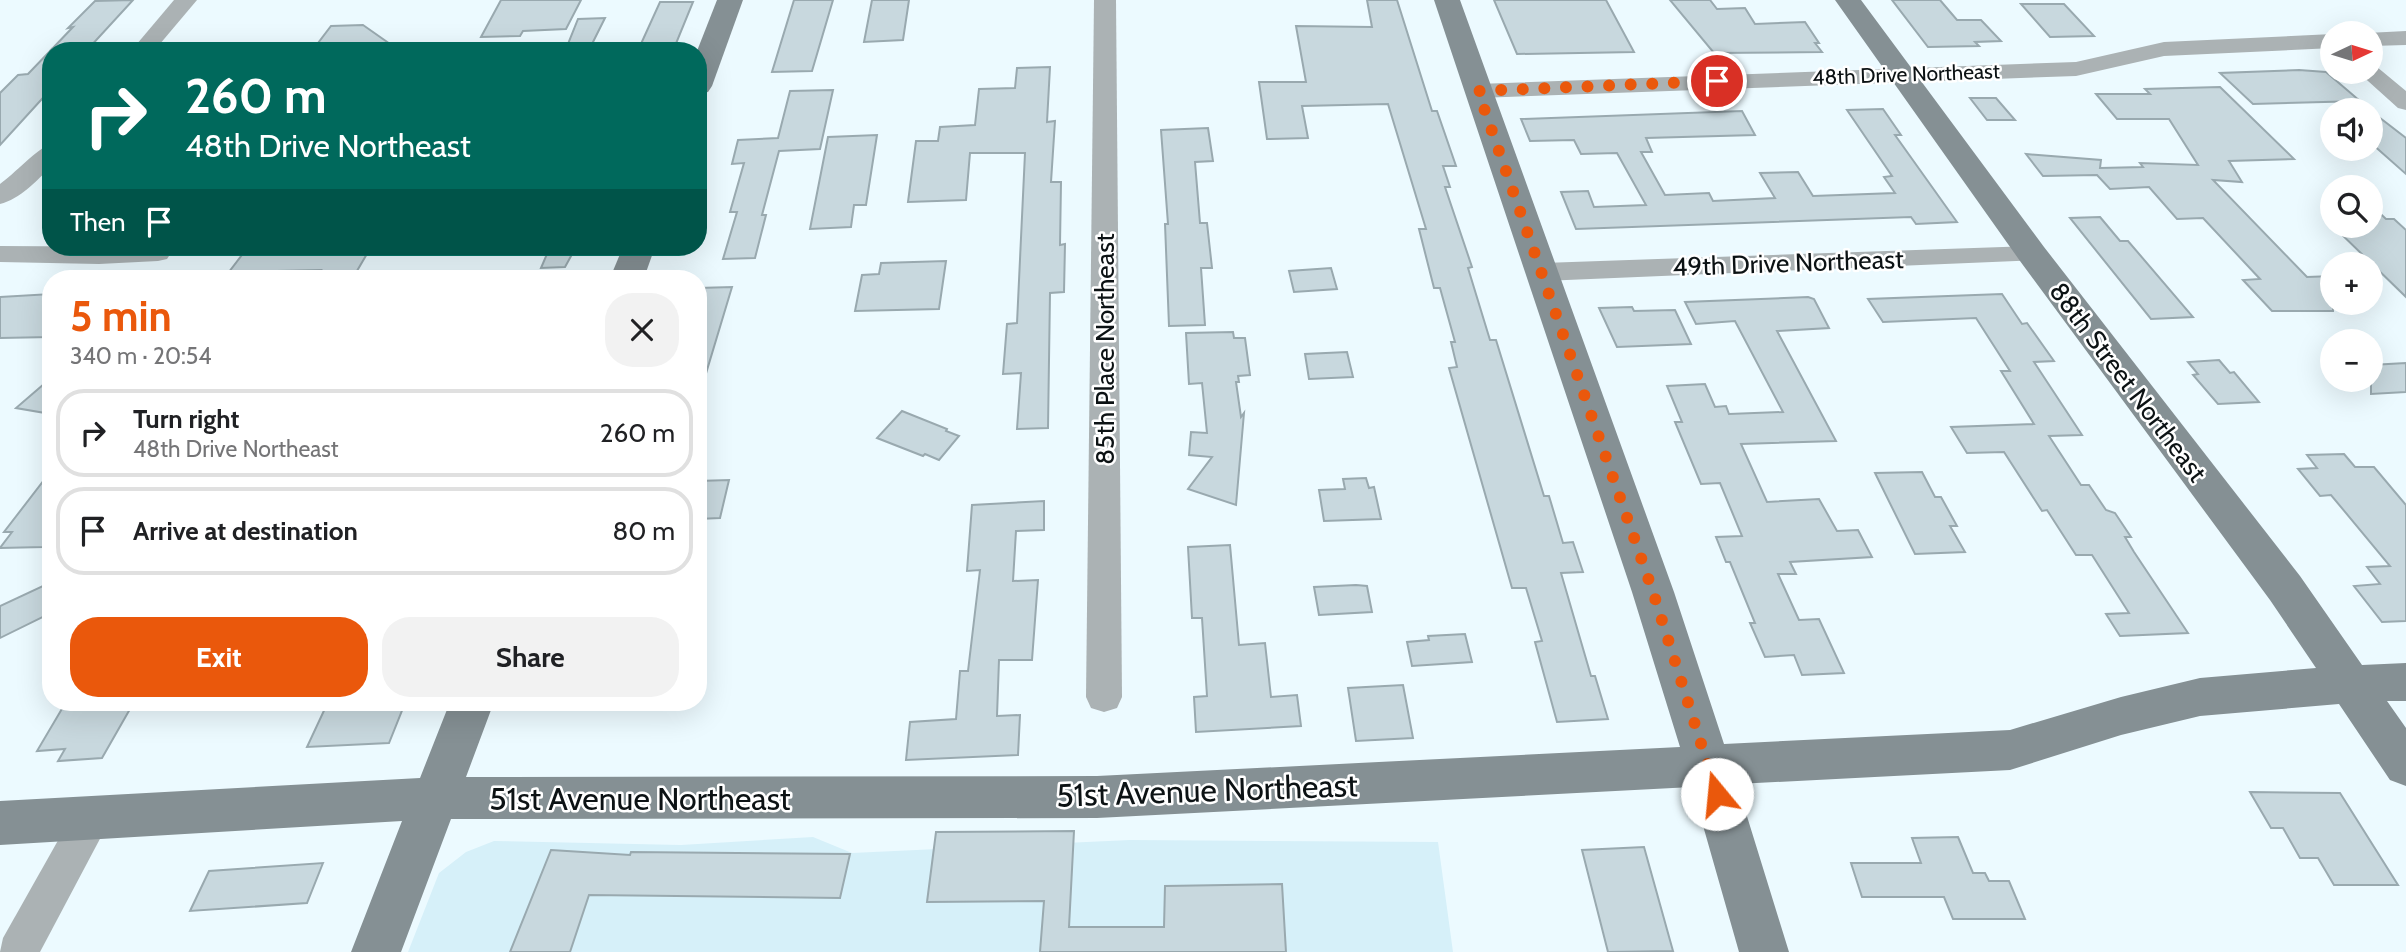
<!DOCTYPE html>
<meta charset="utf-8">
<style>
:root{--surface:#fff;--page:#f2f2f2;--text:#202124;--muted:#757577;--line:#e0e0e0;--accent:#ea580c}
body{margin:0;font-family:Cabin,sans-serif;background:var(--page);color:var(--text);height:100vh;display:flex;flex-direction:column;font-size:26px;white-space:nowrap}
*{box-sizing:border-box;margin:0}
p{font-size:23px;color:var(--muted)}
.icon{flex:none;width:38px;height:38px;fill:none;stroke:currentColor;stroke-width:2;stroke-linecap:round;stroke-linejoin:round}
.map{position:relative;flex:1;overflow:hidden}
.drawer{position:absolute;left:42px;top:270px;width:665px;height:441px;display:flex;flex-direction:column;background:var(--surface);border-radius:28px;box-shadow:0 7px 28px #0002}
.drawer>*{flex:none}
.guide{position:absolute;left:42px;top:42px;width:665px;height:214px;border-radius:28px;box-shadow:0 7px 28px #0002;background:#00695c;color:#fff;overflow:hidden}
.needle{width:46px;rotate:86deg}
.fabs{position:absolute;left:2320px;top:21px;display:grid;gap:14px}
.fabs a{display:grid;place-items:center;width:63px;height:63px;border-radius:50%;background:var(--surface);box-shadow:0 7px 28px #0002;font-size:35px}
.pin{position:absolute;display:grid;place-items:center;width:60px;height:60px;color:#fff;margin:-30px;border:4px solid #fff;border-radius:50%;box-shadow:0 2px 7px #0007}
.me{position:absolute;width:77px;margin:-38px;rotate:343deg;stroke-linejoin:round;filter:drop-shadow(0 0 5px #0008)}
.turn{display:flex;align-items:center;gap:24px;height:147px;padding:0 28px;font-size:32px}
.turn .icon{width:91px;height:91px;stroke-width:2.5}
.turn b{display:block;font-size:49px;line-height:60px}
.then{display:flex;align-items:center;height:66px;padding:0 28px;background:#0003;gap:14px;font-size:26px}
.round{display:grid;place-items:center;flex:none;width:74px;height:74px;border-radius:28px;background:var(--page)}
.summary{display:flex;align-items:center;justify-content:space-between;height:119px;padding:0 28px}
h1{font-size:42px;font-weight:700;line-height:52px;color:var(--accent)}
.primary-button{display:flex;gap:14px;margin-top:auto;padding:14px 28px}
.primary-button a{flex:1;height:80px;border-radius:28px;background:var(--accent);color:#fff;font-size:28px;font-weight:700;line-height:80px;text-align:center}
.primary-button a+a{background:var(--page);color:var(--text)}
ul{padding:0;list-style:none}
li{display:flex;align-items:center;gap:21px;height:88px;margin:0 14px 10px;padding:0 14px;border:4px solid var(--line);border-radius:28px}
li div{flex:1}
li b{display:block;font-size:26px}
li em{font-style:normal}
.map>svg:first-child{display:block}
.built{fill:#d6f0f9}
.building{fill:#c8d8de;stroke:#99a9af;stroke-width:2}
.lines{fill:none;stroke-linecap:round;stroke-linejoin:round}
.street{fill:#abb2b4;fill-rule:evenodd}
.secondary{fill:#859094;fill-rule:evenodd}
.route{stroke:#ea580c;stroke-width:12;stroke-dasharray:0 21.6}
.labels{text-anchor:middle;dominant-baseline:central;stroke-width:5;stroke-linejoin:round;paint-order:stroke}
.far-street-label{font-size:21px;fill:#0c1214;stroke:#fff}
.street-label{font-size:26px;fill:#0c1214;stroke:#fff}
.near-street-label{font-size:32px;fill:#0c1214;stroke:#fff}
</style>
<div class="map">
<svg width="2406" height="952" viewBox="0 0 2406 952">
<rect width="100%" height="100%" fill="#ecfaff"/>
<!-- built -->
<polygon class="built" points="813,837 852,853 1130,840 1438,842 1453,952 408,952 439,873 466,852 494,841 681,845"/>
<!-- building -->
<g class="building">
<polygon points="133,0 89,48 52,49 73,27 68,28 95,1"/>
<polygon points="501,0 581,0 566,29 523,31 520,36 481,37"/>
<polygon points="794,0 833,0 812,71 772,72"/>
<polygon points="872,0 909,0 903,40 864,42"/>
<polygon points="1367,0 1397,0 1432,111 1437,111 1456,166 1443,166 1450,187 1445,187 1472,267 1468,268 1490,340 1496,340 1544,496 1549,496 1563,543 1573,542 1583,572 1561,573 1591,676 1595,676 1608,719 1557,722 1535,642 1542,641 1526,588 1512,588 1449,368 1457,367 1451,342 1455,342 1440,288 1434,288 1419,229 1426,229 1388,104 1302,106 1308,138 1267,139 1259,82 1306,82 1296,26 1372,27"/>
<polygon points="1494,0 1606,0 1634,52 1517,54"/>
<polygon points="1670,0 1710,0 1717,9 1745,8 1755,24 1805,22 1819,43 1815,43 1822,52 1714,53"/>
<polygon points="1892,0 1940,0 1957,20 1981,20 2001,41 1975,42 1979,46 1928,47"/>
<polygon points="660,2 693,2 675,46 640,46"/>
<polygon points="2021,4 2064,4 2094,36 2050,37"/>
<polygon points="605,18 590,48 566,49 578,19"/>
<polygon points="363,25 400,51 312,51 331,26"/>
<polygon points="51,50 51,89 0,145 0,93 18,75 28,74"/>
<polygon points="1050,67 1047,122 1055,121 1051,182 1061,182 1060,245 1065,244 1064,292 1050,293 1048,428 1017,429 1021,373 1003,374 1007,324 1017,323 1025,153 970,153 966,200 908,202 916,141 938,141 940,127 975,125 979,89 1015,88 1017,68"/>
<polygon points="2299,70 2326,72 2360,101 2253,104 2220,73"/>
<polygon points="2220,87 2294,159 2229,161 2242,182 2213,180 2307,277 2333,276 2333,311 2272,311 2243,280 2260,279 2203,218 2177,219 2149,187 2110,189 2097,175 2043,176 2026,154 2101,160 2100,168 2143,167 2140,163 2198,165 2169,119 2117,119 2096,94 2150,94 2145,89"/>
<polygon points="833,90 820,149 779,151 762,215 766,215 755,258 723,259 737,212 730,212 744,163 732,164 738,140 778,138 790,91"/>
<polygon points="1970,98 1996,98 2015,120 1987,120"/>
<polygon points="1883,109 1901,135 1895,135 1957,222 1916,224 1911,217 1576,229 1561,192 1588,191 1594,207 1646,205 1617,153 1581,154 1574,140 1530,141 1521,119 1742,111 1755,135 1646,138 1652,152 1641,152 1665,195 1709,193 1713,201 1775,198 1760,173 1798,172 1813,196 1895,193 1884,177 1892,176 1847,110"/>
<polygon points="2371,111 2406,138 2406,174 2371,143"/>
<polygon points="1208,128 1213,161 1195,162 1200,223 1207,223 1212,268 1201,268 1205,325 1169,326 1165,224 1168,224 1161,130"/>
<polygon points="877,135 866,205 854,205 851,227 810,229 828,137"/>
<polygon points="2371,205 2386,219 2394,219 2406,230 2406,297 2333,226 2371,226"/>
<polygon points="2100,217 2120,241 2128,241 2193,317 2151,319 2070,218"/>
<polygon points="248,247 371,247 354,276 316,278 321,270 229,272"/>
<polygon points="550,247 576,247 565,267 541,268"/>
<polygon points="946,261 939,309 855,311 862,275 879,274 881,263"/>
<polygon points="1331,268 1337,289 1294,292 1289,271"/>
<polygon points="732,287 704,380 698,379 698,288"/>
<polygon points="51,294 51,337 0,338 0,297"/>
<polygon points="2002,294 2022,324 2027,323 2054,361 2034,362 2082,435 2049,436 2081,485 2089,485 2106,510 2115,513 2131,537 2125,537 2134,552 2188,633 2120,636 2106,614 2129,613 2092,555 2076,555 2047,510 2042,511 2004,452 1967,453 1951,427 2034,424 2001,371 2010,371 1976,318 1883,322 1868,299"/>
<polygon points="1808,297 1814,299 1829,328 1777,331 1836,441 1741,444 1767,502 1819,499 1837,531 1858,530 1872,557 1790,562 1796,574 1778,574 1799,620 1819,619 1844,673 1802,675 1794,655 1765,657 1750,623 1755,623 1730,562 1726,562 1716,537 1742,536 1720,483 1701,484 1675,422 1682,422 1667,386 1705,384 1715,407 1726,406 1729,414 1783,412 1735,321 1696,324 1685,302"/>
<polygon points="1632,307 1634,311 1675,310 1691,344 1617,347 1599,308"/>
<polygon points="1233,332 1234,338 1245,338 1250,375 1238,376 1239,382 1236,382 1241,417 1244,413 1236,505 1188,489 1212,457 1189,455 1191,432 1207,433 1202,383 1189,384 1186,333"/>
<polygon points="1347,352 1353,377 1309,379 1305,354"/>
<polygon points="2219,360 2230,373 2234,372 2259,402 2218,404 2193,375 2198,374 2188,362"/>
<polygon points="2406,363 2406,392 2371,394 2371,365"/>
<polygon points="51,378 51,414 16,408"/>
<polygon points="902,411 947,429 946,431 959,436 939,460 925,454 923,456 877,438"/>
<polygon points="2344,454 2355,467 2374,467 2406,505 2406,621 2382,622 2354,586 2380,584 2367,567 2390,566 2331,495 2320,496 2298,469 2317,468 2307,455"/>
<polygon points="51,471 51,538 44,547 0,548 12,532 4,532"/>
<polygon points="1922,472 1935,497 1941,497 1957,526 1950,526 1965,552 1915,554 1875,473"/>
<polygon points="1366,478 1369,488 1374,487 1381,519 1324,521 1319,490 1345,489 1343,479"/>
<polygon points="729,480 720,518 698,519 698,481"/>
<polygon points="1044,501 1044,530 1016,531 1013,581 1038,580 1032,660 999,660 997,716 1020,715 1018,755 906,760 910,722 956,719 960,671 968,671 980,570 967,571 972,505"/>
<polygon points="1230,545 1239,645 1265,643 1271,697 1297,695 1301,726 1196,732 1194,697 1207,696 1202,618 1192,618 1188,547"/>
<polygon points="45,585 51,597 51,613 0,638 0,606"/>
<polygon points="1356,585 1367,586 1372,612 1319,615 1314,587"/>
<polygon points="1465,634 1472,662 1412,666 1407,642 1429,640 1428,636"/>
<polygon points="1403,685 1413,738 1356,741 1348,688"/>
<polygon points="66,702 134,702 102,758 58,761 65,749 37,751"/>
<polygon points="328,702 398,702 405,703 389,743 307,747"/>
<polygon points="2250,792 2340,793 2398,885 2334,885 2318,858 2300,858 2283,828 2271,828"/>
<polygon points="1074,831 1069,927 1164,927 1165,886 1282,884 1286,952 1040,952 1044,901 927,902 936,832"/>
<polygon points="1958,837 1973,873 1985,873 1989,881 2009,881 2025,919 1953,919 1944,897 1862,897 1851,863 1921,863 1912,838"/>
<polygon points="1644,847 1673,951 1608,952 1582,850"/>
<polygon points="551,850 630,855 631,852 850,854 840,898 589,895 570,952 510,952"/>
<polygon points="323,863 307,903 190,911 209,871"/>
</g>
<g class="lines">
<!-- street -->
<g class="street">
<polygon points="174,0 197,0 154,51 131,51"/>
<polygon points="1094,0 1116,0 1122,697 1117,708 1104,712 1091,708 1086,697"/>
<polygon points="2406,31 2406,45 2371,46 2371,33 2367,33"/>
<polygon points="2333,34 2333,48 2164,56 2076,76 1478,98 1470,96 1466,91 1470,86 1478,84 2076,62 2164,42"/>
<polygon points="2371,66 2377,67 2406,91 2406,110 2398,108 2358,72 2371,72"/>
<path d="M51,144V166C37,181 20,199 0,204V184C13,175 39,147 51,144Z"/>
<polygon points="0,246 166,247 171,253 167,259 158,261 99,264 0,262"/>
<polygon points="2032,246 2041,248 2045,254 2041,260 1543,281 1533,278 1529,272 1533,266 1543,263"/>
<polygon points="92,800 106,805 111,818 40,952 0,952 3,938 78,805"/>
</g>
<!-- secondary -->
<g class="secondary">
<polygon points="717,0 743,0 712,86 708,92 698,94 697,51"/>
<polygon points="1434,0 1460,0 1674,592 1724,744 2010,730 2121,697 2200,678 2316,668 2270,600 2020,261 1835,0 1861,0 2044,247 2300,576 2362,665 2406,663 2406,701 2387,701 2406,728 2406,786 2390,780 2339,704 2200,716 2121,735 2010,770 1737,784 1789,952 1739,952 1692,787 1097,818 451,819 401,952 351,952 402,821 0,845 0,801 420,778 450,702 494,702 466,777 1097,776 1680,747 1632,592"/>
<polygon points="623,247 655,247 644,278 610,278"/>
</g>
</g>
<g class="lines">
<!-- route -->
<polyline class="route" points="1717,81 1478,91 1653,592 1717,794"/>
</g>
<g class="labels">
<!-- far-street labels -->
<g class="far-street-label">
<text transform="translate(1906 74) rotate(-2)">48th Drive Northeast</text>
</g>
<!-- street labels -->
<g class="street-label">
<text transform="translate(1788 263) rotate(-2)">49th Drive Northeast</text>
<text transform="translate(1105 349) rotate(-90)">85th Place Northeast</text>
<text transform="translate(2128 382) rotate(53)">88th Street Northeast</text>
</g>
<!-- near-street labels -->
<g class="near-street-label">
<text transform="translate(1207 790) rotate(-2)">51st Avenue Northeast</text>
<text x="640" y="798">51st Avenue Northeast</text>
</g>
</g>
</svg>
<div class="fabs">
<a><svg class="needle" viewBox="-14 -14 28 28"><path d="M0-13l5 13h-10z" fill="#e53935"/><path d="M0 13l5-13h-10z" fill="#757577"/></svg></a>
<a><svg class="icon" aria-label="sound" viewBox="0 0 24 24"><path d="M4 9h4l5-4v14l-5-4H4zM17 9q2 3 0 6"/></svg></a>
<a><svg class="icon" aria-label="search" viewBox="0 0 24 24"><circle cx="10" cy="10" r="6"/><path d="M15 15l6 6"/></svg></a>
<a>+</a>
<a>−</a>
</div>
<div class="pin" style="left:1717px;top:81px;background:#d93025"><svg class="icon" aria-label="arrive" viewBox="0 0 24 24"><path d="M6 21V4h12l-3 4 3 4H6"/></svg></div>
<svg class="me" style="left:1717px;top:794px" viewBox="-20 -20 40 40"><circle r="19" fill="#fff"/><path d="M0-13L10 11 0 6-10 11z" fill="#ea580c"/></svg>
<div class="guide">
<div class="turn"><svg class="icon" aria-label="right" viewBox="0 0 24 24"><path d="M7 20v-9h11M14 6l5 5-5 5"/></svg><div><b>260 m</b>48th Drive Northeast</div></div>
<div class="then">Then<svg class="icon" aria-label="arrive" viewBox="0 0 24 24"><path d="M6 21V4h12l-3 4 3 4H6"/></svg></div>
</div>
<section class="drawer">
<div class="summary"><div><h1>5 min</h1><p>340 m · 20:54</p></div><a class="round"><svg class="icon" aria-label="close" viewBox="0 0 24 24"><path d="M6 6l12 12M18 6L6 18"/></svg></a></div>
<ul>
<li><svg class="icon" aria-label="right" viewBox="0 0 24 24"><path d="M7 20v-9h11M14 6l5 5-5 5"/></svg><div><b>Turn right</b><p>48th Drive Northeast</p></div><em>260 m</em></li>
<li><svg class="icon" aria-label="arrive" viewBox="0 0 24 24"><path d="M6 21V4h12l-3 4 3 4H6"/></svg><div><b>Arrive at destination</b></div><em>80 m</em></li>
</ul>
<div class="primary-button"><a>Exit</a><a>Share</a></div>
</section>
</div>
